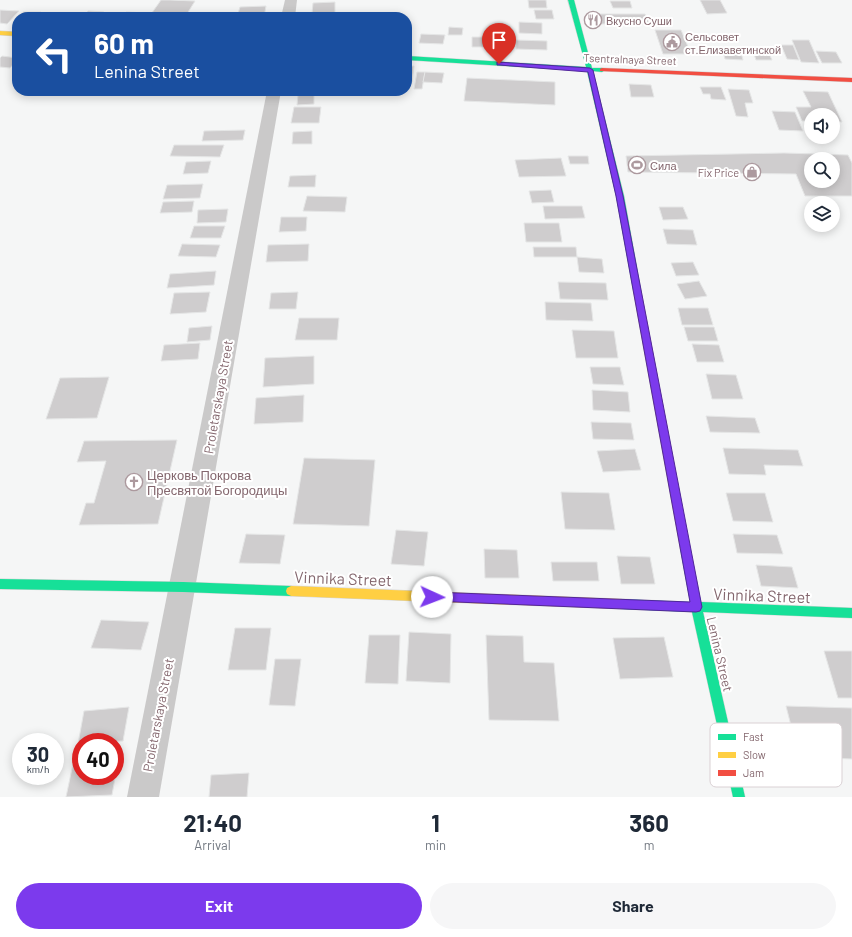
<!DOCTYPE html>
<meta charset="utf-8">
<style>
:root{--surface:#fff;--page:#f6f6f7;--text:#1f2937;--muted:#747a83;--accent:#7c3aed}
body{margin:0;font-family:Barlow,sans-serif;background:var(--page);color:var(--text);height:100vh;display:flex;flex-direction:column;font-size:15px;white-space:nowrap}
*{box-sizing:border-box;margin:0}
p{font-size:13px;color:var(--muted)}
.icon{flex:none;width:22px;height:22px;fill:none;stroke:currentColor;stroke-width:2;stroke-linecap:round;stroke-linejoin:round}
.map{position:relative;height:797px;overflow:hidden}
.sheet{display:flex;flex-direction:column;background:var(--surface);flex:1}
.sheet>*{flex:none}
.top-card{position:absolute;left:12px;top:12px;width:400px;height:84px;border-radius:16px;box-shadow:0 2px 10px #0003;background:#1a4fa0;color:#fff;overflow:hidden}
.controls{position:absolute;left:804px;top:108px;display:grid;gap:8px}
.controls a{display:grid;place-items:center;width:36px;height:36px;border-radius:50%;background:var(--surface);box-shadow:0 2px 10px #0003;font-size:20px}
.speed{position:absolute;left:12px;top:733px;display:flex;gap:8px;font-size:20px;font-weight:700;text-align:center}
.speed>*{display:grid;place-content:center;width:52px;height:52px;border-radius:50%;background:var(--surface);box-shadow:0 2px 10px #0003;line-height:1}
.speed small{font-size:10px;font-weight:400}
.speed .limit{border:6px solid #d22;background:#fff;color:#111}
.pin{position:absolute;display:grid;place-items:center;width:34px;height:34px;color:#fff;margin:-41px -17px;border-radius:50% 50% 50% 0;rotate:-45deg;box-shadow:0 0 4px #0007}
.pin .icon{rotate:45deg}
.me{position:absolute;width:44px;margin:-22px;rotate:92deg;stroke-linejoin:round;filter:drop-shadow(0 0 3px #0008)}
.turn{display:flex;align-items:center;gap:14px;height:84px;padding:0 16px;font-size:18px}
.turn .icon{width:52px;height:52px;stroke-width:2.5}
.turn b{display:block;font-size:28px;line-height:34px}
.eta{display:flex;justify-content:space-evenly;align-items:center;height:68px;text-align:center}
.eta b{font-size:24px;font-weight:700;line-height:28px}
.action{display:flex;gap:8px;margin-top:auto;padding:8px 16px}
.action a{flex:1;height:46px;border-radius:24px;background:var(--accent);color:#fff;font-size:16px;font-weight:700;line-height:46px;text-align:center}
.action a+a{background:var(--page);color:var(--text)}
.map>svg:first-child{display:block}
.building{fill:#cfcdce;stroke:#e5e6e6;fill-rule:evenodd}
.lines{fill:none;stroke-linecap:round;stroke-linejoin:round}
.fast-casing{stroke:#d3d2d2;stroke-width:1}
.slow-casing{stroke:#d3d2d2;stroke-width:1}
.jam-casing{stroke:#d3d2d2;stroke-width:1}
.street{fill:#cac9c9;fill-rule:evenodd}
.fast{fill:#16e098;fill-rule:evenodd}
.slow{fill:#ffcf43;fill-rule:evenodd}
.jam{fill:#f24e42;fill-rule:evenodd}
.route{fill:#7c3aed;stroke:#51269a}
.labels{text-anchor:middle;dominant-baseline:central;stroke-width:4;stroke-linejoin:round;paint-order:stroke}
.far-poi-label{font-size:11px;fill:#84676e;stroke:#fff;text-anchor:start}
.far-street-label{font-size:11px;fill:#84676e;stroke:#fff}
.street-label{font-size:13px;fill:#84676e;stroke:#fff}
.poi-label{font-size:13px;fill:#84676e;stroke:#fff;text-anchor:start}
.near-street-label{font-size:16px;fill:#84676e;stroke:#fff}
.key{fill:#fff;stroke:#dad1d4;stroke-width:1}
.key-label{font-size:11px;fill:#84676e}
</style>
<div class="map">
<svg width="852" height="797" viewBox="0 0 852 797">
<rect width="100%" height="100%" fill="#f5f6f6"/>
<!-- building -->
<g class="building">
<polygon points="161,0 170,0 195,1 185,17 149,17"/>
<polygon points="528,0 546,0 547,8 529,8"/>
<polygon points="700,0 720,0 727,13 707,14"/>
<polygon points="610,1 630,1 632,8 613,8"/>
<polygon points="335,2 335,13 312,14 313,3"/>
<polygon points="266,6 264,17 237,17 240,7"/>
<polygon points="0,10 19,11 7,24 0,23"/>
<polygon points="534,10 552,10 554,19 536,19"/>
<polygon points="88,11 104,12 99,17 82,17"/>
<polygon points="23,12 41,12 36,17 18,17"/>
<polygon points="126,12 147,13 144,17 122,17"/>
<polygon points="587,14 645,14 650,24 589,24"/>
<polygon points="519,22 542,23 542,34 519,33"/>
<polygon points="449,27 463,28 462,35 448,35"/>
<polygon points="496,29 513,30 512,37 495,36"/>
<polygon points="655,30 681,30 691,54 663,54"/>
<polygon points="421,34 445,35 443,44 419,43"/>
<polygon points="472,37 497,37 498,47 472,47"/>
<polygon points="516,40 547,41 547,50 516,49"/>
<polygon points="792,40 809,40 819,63 801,62"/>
<polygon points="781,45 793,45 799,60 787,59"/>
<polygon points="722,48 740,49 743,60 725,59"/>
<polygon points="752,48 767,49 772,60 756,60"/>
<polygon points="816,51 836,52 842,63 822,63"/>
<polygon points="2,56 17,58 17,60 10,68 0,67 0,58"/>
<polygon points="407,66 414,66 412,82 407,82"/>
<polygon points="417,72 425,72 422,89 414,89"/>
<polygon points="425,72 444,73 442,83 423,82"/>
<polygon points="467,78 555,82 555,105 464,101"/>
<polygon points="629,84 651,85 654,97 631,97"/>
<polygon points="700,87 721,87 726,100 711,99 710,94 703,94"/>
<polygon points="728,89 749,90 753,103 745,103 748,117 736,116"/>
<polygon points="803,91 828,92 842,122 833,122 833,115 811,115 811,121 802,121 796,107 811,107"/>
<polygon points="298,95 314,95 314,104 297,105"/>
<polygon points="294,107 321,107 319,123 291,123"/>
<polygon points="772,111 795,112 803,131 779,130"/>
<polygon points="245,130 243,140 202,141 204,131"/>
<polygon points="312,131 312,144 292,144 293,132"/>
<polygon points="174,145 224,145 220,157 170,156"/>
<path d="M784,153L848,155L852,163V196H805L796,174L628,172L626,156ZM811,159H833V181H811Z"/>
<polygon points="568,156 588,156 589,164 570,164"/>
<polygon points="561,158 566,176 519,177 515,160"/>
<polygon points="211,161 208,173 183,174 186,162"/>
<polygon points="316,175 315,187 288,187 290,176"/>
<polygon points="203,184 200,198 163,199 167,185"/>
<polygon points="551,190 554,202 532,203 529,191"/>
<polygon points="307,196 347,197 345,212 303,211"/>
<polygon points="194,201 192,212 160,213 163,202"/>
<polygon points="543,206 582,206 585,218 545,219"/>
<polygon points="659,207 683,207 688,219 663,220"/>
<polygon points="228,209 226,222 197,223 198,210"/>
<polygon points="281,217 307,217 306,231 279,232"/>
<polygon points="524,223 559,223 562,242 526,242"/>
<polygon points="194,226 225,226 221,238 190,238"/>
<polygon points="663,229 693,230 697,245 667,244"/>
<polygon points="182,244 220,245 216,257 178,256"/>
<polygon points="309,244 308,261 266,262 268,245"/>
<polygon points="533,247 576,247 577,257 534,257"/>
<polygon points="577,257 602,259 604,273 579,272"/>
<polygon points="693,262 699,275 676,276 671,263"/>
<polygon points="216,271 214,285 167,288 170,274"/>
<polygon points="699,281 707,296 685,299 677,284"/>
<polygon points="558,282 606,283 608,300 560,299"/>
<polygon points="210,292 206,312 170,314 174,293"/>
<polygon points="298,292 296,309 269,309 271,293"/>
<polygon points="545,302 591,303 593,321 546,320"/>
<polygon points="678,308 708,308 713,325 682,325"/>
<polygon points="299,318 339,318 337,340 295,340"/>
<polygon points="212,326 210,340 187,342 189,328"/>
<polygon points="684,327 714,327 718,341 688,341"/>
<polygon points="572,330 614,331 618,358 576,358"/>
<polygon points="200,343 198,359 161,361 164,345"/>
<polygon points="692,344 719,345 724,362 697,362"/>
<polygon points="314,356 314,384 263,387 265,358"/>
<polygon points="590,367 620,367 624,385 593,384"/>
<polygon points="706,374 736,375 743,399 712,399"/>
<polygon points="109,377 97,418 46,419 60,378"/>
<polygon points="592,390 628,392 630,412 593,410"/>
<polygon points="304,395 303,422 254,424 256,398"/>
<polygon points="706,416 755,418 760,433 710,432"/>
<polygon points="591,422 631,423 634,440 593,439"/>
<polygon points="177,440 158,524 79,525 86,503 94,503 106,461 77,462 84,441"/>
<polygon points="723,448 798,450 803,466 764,465 766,475 729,474"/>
<polygon points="635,449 641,470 603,472 597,451"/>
<polygon points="304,458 375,460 369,526 293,524"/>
<polygon points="561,492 609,493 615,530 565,529"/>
<polygon points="726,493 765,493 773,522 733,521"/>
<polygon points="396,530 428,532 424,566 391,564"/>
<polygon points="246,534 285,535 280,564 239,563"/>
<polygon points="733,534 777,535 783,554 737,553"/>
<polygon points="484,549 517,550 519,578 485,578"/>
<polygon points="617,556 650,557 655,584 621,584"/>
<polygon points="551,562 597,562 599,581 553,581"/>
<polygon points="756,565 792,567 798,588 761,586"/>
<polygon points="101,620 149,622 141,650 91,648"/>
<polygon points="235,628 271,628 266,670 228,670"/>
<polygon points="409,632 451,634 450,683 406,681"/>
<polygon points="369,635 400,635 398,684 365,683"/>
<polygon points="486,635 523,636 524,662 554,663 559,721 489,720"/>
<polygon points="664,637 673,677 620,679 613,638"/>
<polygon points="824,651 852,651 852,698 838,698"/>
<polygon points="275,659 301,659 295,706 269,705"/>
<polygon points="786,706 852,708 852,759 799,757"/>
<polygon points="129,707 123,741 81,742 81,744 78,744 84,711"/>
<polygon points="119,756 112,795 66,797 74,759 81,759 81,776 115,776 115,757"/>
<polygon points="249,773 247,797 209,797 211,775"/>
</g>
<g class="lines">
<defs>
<g id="fast">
<polygon points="568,0 574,0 592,68 602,68 605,70 602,72 593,71 624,196 641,290 637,293 633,290 616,196 587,71 407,60 407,56 586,67"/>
<polygon points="685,544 689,545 690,548 701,602 852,608 852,618 703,612 745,797 733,797 692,612 621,609 617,607 616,604 617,601 621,599 690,602 680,548 681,545"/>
<polygon points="0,579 183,582 291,586 295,588 296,591 295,594 291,596 183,592 0,589"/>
</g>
<g id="slow">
<polygon points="0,31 17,32 17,36 0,35"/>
<polygon points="637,287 641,290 690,548 689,551 685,552 681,551 680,548 633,290"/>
<polygon points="291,586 621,599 625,601 626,604 625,607 621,609 291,596 287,594 286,591 287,588"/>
</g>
<polygon id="jam" points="602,68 852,78 852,82 600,71 600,69"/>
</defs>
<!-- fast casing -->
<use href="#fast" class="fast-casing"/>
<!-- slow casing -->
<use href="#slow" class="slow-casing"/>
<!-- jam casing -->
<use href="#jam" class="jam-casing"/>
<!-- street -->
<g class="street">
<polygon points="285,0 297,0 295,17 281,17"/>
<polygon points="267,91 281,91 159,797 127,797"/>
</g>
<!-- fast -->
<use href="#fast" class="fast"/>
<!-- slow -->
<use href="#slow" class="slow"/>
<!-- jam -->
<use href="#jam" class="jam"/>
</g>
<!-- route -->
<polygon class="route" points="497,62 590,68 593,70 623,196 702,607 700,611 696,612 432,601 428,600 426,597 428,593 432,592 690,602 616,196 588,72 499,65 497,65"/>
<!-- icons -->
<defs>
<symbol id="restaurant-ring" viewBox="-11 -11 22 22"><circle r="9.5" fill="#fff" stroke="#ac999e" stroke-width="1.5"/><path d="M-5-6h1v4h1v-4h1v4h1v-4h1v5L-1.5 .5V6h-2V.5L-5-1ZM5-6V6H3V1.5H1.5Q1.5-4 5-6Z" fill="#ac999e"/></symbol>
<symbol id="civic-ring" viewBox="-11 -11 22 22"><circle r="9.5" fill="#fff" stroke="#ac999e" stroke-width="1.5"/><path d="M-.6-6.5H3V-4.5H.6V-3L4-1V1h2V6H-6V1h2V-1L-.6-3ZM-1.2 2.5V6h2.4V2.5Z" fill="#ac999e"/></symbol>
<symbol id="stadium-ring" viewBox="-11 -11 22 22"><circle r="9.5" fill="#fff" stroke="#ac999e" stroke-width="1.5"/><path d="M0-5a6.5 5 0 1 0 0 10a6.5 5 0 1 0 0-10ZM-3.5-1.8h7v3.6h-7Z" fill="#ac999e"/></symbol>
<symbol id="shop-ring" viewBox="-11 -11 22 22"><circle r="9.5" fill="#fff" stroke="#ac999e" stroke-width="1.5"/><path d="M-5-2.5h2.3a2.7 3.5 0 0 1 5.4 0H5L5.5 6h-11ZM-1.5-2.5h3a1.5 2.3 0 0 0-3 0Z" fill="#ac999e"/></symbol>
<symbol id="church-ring" viewBox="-11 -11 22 22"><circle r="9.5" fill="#fff" stroke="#ac999e" stroke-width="1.5"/><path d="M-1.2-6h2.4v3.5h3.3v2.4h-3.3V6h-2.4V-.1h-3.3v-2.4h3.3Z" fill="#ac999e"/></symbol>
</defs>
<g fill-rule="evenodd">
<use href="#restaurant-ring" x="583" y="10" width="20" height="20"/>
<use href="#civic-ring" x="662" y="32" width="20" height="20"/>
<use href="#stadium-ring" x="627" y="155" width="20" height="20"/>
<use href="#shop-ring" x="742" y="162" width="20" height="20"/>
<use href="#church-ring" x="124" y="472" width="20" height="20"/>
</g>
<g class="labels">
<!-- far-poi labels -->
<g class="far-poi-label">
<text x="606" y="20">Вкусно Суши</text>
<text x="685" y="36">Сельсовет<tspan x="685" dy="13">ст.Елизаветинской</tspan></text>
<text x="650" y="165">Сила</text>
<text x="739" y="172" text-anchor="end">Fix Price</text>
</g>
<!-- far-street labels -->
<g class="far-street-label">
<text transform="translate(630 59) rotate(2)">Tsentralnaya Street</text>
</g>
<!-- street labels -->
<g class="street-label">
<text transform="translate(218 397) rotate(-80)">Proletarskaya Street</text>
<text transform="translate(720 654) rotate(77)">Lenina Street</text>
<text transform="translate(158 715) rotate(-79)">Proletarskaya Street</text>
</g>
<!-- poi labels -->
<g class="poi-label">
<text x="147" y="475">Церковь Покрова<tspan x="147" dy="15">Пресвятой Богородицы</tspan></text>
</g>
<!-- near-street labels -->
<g class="near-street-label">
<text transform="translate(343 578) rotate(2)">Vinnika Street</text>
<text transform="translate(762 595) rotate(2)">Vinnika Street</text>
</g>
</g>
<!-- legend -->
<rect x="710" y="723" width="132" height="64" rx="6" class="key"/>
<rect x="718" y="734" width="18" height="6" fill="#16e098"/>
<rect x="718" y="752" width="18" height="6" fill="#ffcf43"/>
<rect x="718" y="770" width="18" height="6" fill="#f24e42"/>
<g class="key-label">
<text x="743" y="741">Fast</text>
<text x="743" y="759">Slow</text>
<text x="743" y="777">Jam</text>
</g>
</svg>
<div class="controls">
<a><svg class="icon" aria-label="sound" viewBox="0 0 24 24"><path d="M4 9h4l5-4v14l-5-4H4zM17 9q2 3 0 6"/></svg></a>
<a><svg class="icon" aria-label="search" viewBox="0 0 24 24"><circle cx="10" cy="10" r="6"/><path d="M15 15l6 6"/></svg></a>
<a><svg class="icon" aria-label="layers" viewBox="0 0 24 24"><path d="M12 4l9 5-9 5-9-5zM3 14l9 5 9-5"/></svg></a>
</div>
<div class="speed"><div>30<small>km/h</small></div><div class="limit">40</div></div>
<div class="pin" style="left:499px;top:64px;background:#d93025"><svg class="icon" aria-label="arrive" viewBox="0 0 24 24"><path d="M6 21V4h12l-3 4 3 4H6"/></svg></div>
<svg class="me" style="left:432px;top:597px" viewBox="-20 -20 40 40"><circle r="19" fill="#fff"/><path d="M0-13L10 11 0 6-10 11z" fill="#7c3aed"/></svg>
<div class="top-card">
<div class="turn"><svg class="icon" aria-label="left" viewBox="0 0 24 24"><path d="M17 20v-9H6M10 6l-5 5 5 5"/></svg><div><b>60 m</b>Lenina Street</div></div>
</div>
</div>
<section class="sheet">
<div class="eta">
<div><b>21:40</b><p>Arrival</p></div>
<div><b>1</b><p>min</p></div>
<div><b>360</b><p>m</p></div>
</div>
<div class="action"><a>Exit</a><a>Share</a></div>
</section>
